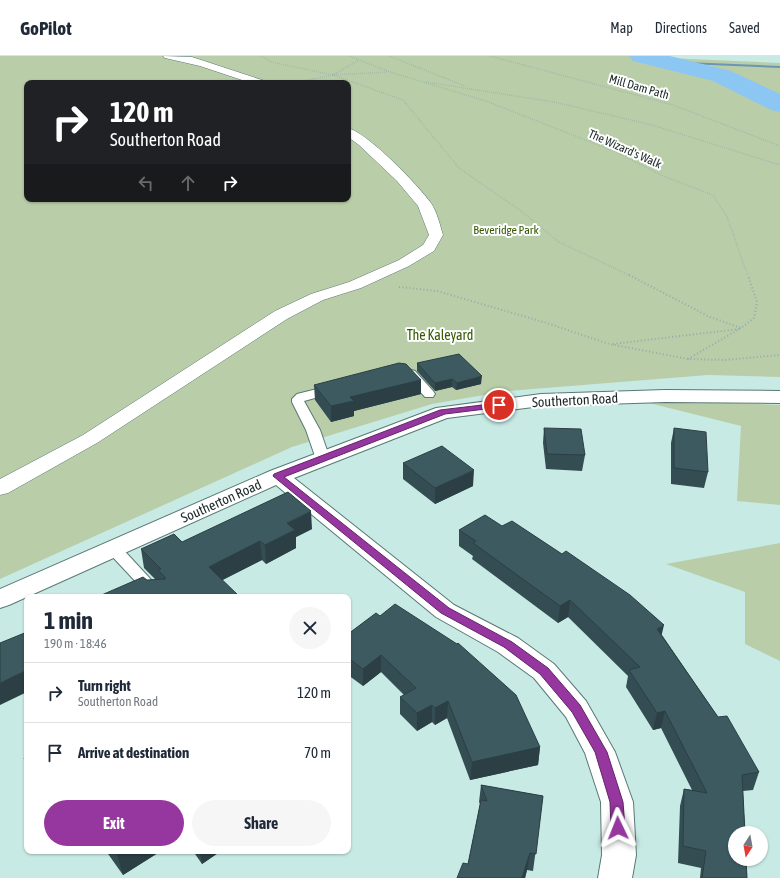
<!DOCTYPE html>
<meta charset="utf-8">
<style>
:root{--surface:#fff;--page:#f6f6f7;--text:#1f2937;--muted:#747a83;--line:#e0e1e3;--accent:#9637a0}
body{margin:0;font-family:"Asap Condensed",sans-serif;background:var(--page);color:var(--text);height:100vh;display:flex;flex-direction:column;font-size:15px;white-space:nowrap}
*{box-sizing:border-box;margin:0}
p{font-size:13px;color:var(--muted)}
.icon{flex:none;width:22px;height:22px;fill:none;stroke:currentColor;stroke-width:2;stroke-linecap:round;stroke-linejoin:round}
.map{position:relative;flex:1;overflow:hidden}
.drawer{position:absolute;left:24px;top:538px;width:327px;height:260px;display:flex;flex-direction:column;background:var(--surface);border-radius:8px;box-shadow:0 1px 3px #0004}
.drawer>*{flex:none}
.banner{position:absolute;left:24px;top:24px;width:327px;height:122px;border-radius:8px;box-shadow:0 1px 3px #0004;background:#202124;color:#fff;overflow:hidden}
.needle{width:26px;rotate:191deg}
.fabs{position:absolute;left:728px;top:770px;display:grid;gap:8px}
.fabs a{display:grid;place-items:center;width:40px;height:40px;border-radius:50%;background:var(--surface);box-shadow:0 1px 3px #0004;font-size:20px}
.pin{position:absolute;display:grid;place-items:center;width:34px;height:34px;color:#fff;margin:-17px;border:2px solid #fff;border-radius:50%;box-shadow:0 1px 4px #0007}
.me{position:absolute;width:44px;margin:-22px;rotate:358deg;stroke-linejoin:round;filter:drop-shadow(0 0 3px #0008)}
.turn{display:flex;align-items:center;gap:14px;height:84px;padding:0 20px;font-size:18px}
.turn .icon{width:52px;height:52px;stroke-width:2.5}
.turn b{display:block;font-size:28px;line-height:34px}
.lanes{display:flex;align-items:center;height:38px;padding:0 20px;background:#0003;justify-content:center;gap:20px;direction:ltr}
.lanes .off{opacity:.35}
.round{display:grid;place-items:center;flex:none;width:42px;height:42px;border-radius:21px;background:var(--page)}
.head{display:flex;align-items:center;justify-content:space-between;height:68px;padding:0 20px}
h1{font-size:24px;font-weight:700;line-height:30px}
.cta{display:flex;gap:8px;margin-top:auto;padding:8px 20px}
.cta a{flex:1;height:46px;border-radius:24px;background:var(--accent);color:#fff;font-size:16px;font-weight:700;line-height:46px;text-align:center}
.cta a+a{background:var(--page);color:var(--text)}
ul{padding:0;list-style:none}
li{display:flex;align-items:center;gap:12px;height:60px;padding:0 20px;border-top:1px solid var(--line)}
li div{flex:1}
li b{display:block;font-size:15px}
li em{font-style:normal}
header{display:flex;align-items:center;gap:24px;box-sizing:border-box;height:56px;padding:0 20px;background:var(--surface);border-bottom:1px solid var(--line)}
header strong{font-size:19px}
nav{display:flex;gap:22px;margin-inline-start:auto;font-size:14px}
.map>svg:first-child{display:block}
.green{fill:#b9cea8;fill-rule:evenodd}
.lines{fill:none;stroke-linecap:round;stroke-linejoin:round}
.stream{fill:#6a96b5;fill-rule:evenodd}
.river{fill:#8cc6f2;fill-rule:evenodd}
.service-casing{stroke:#597874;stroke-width:2}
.pedestrian-casing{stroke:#597874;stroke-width:1}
.minor-casing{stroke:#597874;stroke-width:2}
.path-far1{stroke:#91aca9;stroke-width:1.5;stroke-dasharray:0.5 1.5;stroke-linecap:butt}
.path{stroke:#91aca9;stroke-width:2;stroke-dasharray:1 2.5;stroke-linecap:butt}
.service{fill:#fff;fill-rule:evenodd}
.pedestrian{fill:#fff;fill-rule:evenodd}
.minor{fill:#fff;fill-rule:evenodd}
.wall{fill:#344d53}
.shaded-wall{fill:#2b3f44}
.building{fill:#3d5a61;stroke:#2b3f44}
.route{fill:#9637a0;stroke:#622468}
.labels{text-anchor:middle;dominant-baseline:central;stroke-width:4;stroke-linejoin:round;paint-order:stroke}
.far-street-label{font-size:12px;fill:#1a2726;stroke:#fff}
.far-park-label{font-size:12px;fill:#345900;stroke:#fff}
.park-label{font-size:14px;fill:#345900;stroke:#fff}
.street-label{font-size:14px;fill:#1a2726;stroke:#fff}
</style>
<header>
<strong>GoPilot</strong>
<nav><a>Map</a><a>Directions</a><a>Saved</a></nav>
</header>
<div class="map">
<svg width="780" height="822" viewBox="0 0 780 822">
<rect width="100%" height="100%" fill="#c8eae5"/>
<!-- green -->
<g class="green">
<path d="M0,0H661L668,2L780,7V321L708,319L507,335L432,348L292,391L0,523ZM27,27H348V143H27Z"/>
<polygon points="649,347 729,347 780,349 780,449 737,445 741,370"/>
<polygon points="780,487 780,605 745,588 745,536 666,508"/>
</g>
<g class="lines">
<!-- stream -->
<polygon class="stream" points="663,5 780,10 780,12 664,7"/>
<!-- river -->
<polygon class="river" points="629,0 670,0 731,15 780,38 780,56 771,54 713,25 633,5"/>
<defs>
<g id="service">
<polygon points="408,313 415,315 433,335 435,338 433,341 425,341 407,321 402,317 404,314"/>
<polygon points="333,329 337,330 339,333 337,336 304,345 320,374 330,403 328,406 323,407 318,406 316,403 306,374 292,346 292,343 297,338"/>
<polygon points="114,488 119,489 167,541 150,541 109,497 106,493 109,489"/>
</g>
<g id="pedestrian">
<polygon points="163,0 192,1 265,25 266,27 251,27 200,10 165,2"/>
<path d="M348,72C369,78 418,129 431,147C437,156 440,169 443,179L434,195L409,210L361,232L323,244L287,263L97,387L8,437L0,439V423L83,379L275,255L311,238L349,226L399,204L423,189L429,179L418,150L397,125L359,89L348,81Z"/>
</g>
<polygon id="minor" points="665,334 780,335 780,347 665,346 541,350 447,362 294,422 454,549 518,582 554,608 586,645 615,696 633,746 636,799 632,822 598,822 602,799 601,746 585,697 566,661 534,622 498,596 436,561 276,429 9,549 0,552 0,533 270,415 436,352 541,338"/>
</defs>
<!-- service casing -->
<use href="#service" class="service-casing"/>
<!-- pedestrian casing -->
<use href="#pedestrian" class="pedestrian-casing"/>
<!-- minor casing -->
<use href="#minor" class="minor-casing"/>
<!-- path-far1 -->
<g class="path-far1">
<polyline points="261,0 271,6 333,19 403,44 459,112 521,155 559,186 631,220"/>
<polyline points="349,0 390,16 486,45 616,96 663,120 713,139 727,161 748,220"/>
<polyline points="389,0 465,30"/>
<polyline points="490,0 673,49 780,90"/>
<polyline points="333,19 359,4"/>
<polyline points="426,26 554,46 652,69 780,109"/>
<polyline points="293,27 333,19 387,16"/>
</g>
<!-- path -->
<g class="path">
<polyline points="629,219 710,261 741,272"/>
<polyline points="399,231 437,235 547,267 609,288 688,303 724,304 780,299"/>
<polyline points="613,288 739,273"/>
<polyline points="688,303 741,272 754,262 757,246 748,219"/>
</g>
<!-- service -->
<use href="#service" class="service"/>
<!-- pedestrian -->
<use href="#pedestrian" class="pedestrian"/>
<!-- minor -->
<use href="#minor" class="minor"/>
</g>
<!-- wall -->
<g class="wall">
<polygon points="417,307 481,328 456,334 452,331 435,335 417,315"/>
<polygon points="421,324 421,338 354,355 354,360 331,366 315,344 314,329"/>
<polygon points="544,372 585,399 582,415 546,413 543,387"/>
<polygon points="674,372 708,416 704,432 671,428 671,387"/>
<polygon points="403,407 473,430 435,448 403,423"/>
<polygon points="312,473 296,481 296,492 266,508 262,504 222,524 147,524 156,524 144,512 141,493 182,486"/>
<polygon points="459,474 662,579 718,661 759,716 753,734 743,735 747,822 700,822 701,812 678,807 680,750 684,733 692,734 661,672 653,674 626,631 628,620 568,561 558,567 472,503 473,500 459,490"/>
<polygon points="348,578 540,691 538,709 470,724 447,662 435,669 432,666 417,675 400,658 400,641 404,639 381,616 363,630 348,619"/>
<polygon points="27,700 27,711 24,702"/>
<polygon points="481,729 543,740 533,815 527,814 525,822 457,822 468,808 480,748 479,746"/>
<polygon points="106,795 161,795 123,819"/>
<polygon points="193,795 221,795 202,808"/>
</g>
<!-- shaded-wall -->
<g class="shaded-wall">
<polygon points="482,320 481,328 456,334 457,327"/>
<polygon points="452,323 452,331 435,335 435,327"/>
<polygon points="421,324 421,338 354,355 354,360 331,366 331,350 350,341"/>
<polygon points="474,414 473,430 435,448 435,432"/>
<polygon points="311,455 312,473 296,481 296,492 266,508 265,489 287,467"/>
<polygon points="260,485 262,504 211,530 209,511"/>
<polygon points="570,544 568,561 558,567 560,550"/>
<polygon points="664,569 660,586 657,573"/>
<polygon points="381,599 381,616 363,630 363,613"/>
<polygon points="27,614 27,636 0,649 0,627"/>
<polygon points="448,645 447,662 435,669 435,652"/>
<polygon points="432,649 432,666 417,675 417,657"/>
<polygon points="665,655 661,672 653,674 657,657"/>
<polygon points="540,691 538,709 470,724 472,706"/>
<polygon points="116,795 161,795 123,819"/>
<polygon points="200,795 221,795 202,808"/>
<polygon points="530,797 527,814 525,822 522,822"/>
</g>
<!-- building -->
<g class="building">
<polygon points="459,298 482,320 457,327 452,323 435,327 417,307"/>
<polygon points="399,307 406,308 421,324 350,341 354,345 331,350 314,329"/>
<polygon points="544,372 581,373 585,399 547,398"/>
<polygon points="674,372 706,376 708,416 674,412"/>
<polygon points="442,390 474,414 435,432 403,407"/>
<polygon points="288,436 311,455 287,467 295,474 265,489 260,485 209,511 240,541 97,541 143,521 147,524 165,523 165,521 158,514 161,513 141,493 174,478 182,486"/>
<polygon points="485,459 502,470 512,465 562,498 566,495 630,539 664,569 657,573 718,661 727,660 759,716 742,719 745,777 735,777 735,803 746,803 747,822 702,822 706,795 683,790 684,733 707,737 665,655 657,657 629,614 640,611 570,544 560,550 473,487 476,485 459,474"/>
<polygon points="395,548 457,588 458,587 516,639 540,691 472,706 448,645 435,652 432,649 417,657 400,641 416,632 381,599 363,613 348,602 348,578 376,557 380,560"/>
<polygon points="27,576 27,614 0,627 0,587"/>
<polygon points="27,700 27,707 24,702"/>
<polygon points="481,729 543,740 536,798 530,797 522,822 457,822 463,807 468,808 481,744 487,745"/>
</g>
<!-- route -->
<polygon class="route" points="499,347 503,349 502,351 445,358 284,421 449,552 512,586 548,612 580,649 607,696 623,746 625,772 623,776 618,778 613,776 611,772 610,746 595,696 572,656 540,618 504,591 441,557 273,420 274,418 440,354"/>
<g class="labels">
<!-- far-street labels -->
<g class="far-street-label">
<text transform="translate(639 31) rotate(16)">Mill Dam Path</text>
<text transform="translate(625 93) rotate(24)">The Wizard's Walk</text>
</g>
<!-- far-park labels -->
<g class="far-park-label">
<text x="506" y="174">Beveridge Park</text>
</g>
<!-- park labels -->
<g class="park-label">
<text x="440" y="279">The Kaleyard</text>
</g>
<!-- street labels -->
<g class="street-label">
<text transform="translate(575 344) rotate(-3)">Southerton Road</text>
<text transform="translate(221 445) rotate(-24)">Southerton Road</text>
</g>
</g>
</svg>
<div class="fabs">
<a><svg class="needle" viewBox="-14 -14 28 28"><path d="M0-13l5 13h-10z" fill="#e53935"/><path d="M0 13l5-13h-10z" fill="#747a83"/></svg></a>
</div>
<div class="pin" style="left:499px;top:349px;background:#d93025"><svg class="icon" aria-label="arrive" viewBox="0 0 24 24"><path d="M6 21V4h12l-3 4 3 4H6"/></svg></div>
<svg class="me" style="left:618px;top:772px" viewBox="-20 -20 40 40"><path d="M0-17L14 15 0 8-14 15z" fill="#9637a0" stroke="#fff" stroke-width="4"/></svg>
<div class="banner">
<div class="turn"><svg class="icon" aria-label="right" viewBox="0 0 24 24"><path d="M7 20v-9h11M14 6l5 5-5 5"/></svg><div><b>120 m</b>Southerton Road</div></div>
<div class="lanes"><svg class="icon off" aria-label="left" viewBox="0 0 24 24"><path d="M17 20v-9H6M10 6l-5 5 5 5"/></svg><svg class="icon off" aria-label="ahead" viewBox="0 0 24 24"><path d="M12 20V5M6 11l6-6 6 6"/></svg><svg class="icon" aria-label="right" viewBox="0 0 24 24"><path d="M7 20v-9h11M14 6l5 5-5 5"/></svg></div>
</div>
<section class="drawer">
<div class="head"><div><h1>1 min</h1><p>190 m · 18:46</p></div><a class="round"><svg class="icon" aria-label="close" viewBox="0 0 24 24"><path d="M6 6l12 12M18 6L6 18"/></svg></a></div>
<ul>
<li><svg class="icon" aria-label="right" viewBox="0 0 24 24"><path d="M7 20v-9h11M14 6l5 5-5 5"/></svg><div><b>Turn right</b><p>Southerton Road</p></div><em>120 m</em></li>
<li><svg class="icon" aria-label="arrive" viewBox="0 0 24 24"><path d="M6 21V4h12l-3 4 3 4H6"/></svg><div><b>Arrive at destination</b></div><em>70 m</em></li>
</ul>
<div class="cta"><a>Exit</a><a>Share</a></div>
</section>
</div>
